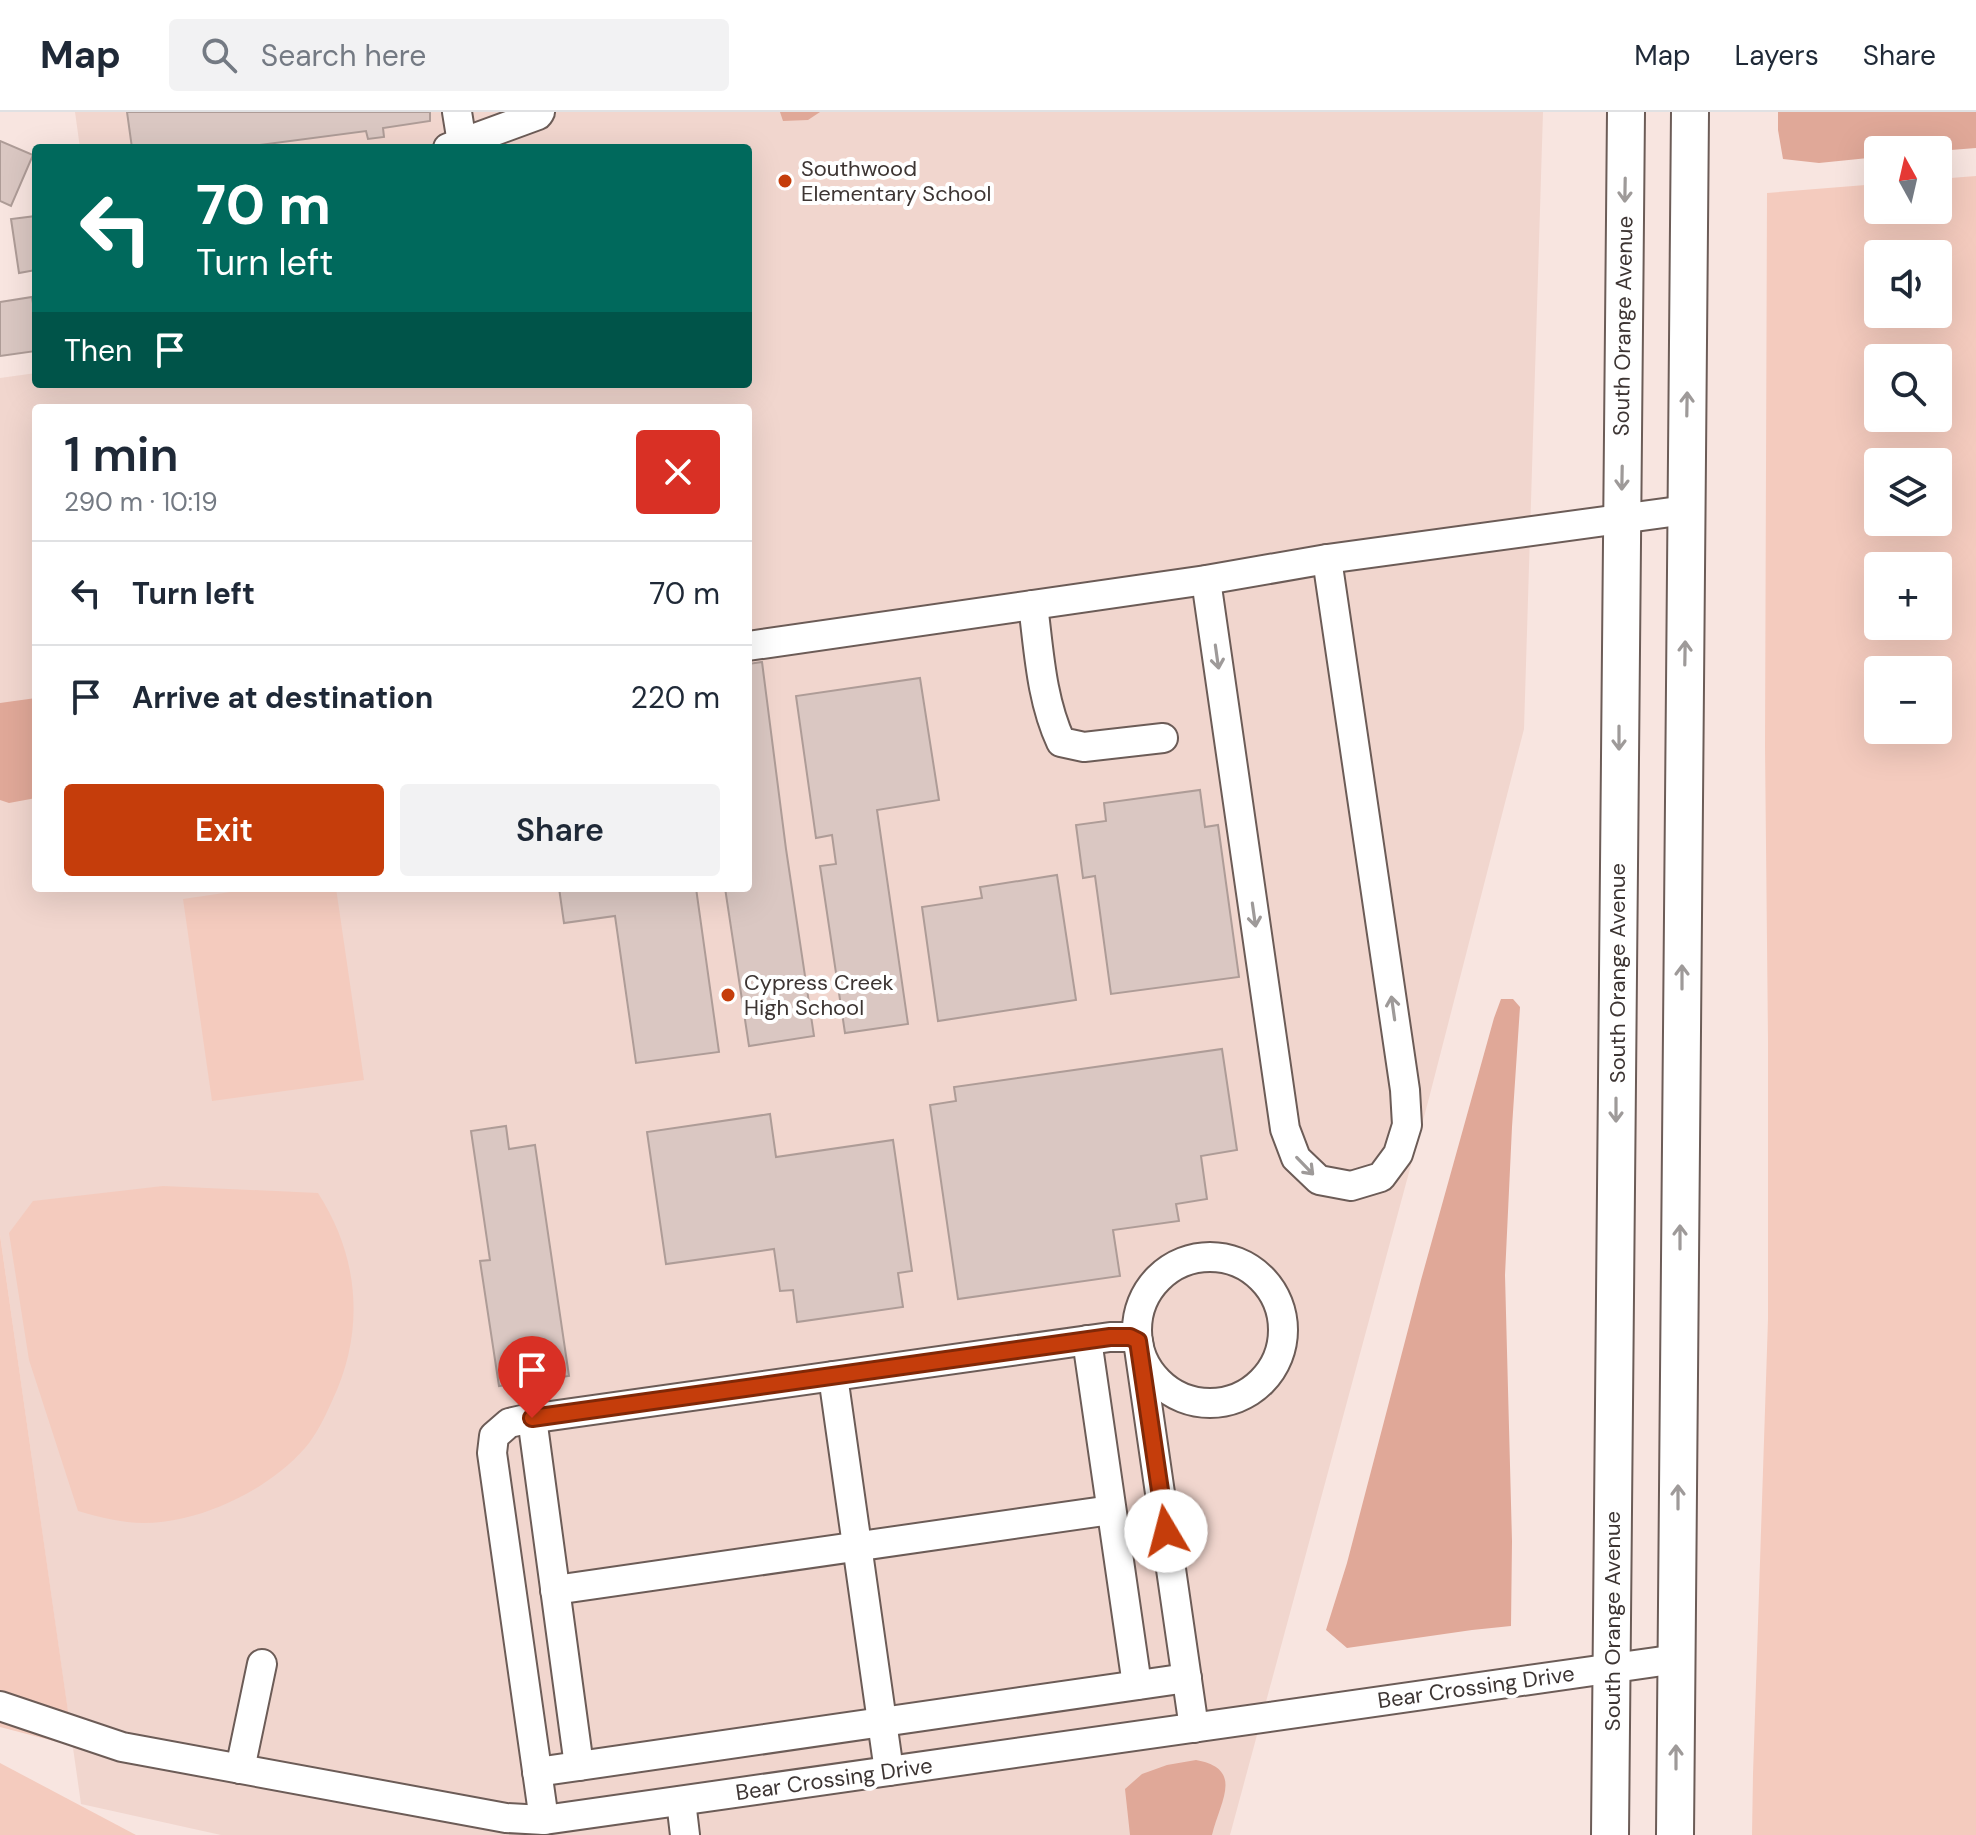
<!DOCTYPE html>
<meta charset="utf-8">
<style>
:root{--surface:#fff;--page:#f2f2f3;--text:#1f2937;--muted:#747a83;--line:#e0e1e3;--accent:#c53d0b}
body{margin:0;font-family:"DM Sans",sans-serif;background:var(--page);color:var(--text);height:100vh;display:flex;flex-direction:column;font-size:30px;white-space:nowrap}
*{box-sizing:border-box;margin:0}
p{font-size:26px;color:var(--muted)}
.icon{flex:none;width:44px;height:44px;fill:none;stroke:currentColor;stroke-width:2;stroke-linecap:round;stroke-linejoin:round}
.map{position:relative;flex:1;overflow:hidden}
.details{position:absolute;left:32px;top:292px;width:720px;height:488px;display:flex;flex-direction:column;background:var(--surface);border-radius:8px;box-shadow:0 8px 32px #0002}
.details>*{flex:none}
.top-card{position:absolute;left:32px;top:32px;width:720px;height:244px;border-radius:8px;box-shadow:0 8px 32px #0002;background:#00695c;color:#fff;overflow:hidden}
.needle{width:52px;rotate:352deg}
.tools{position:absolute;left:1864px;top:24px;display:grid;gap:16px}
.tools a{display:grid;place-items:center;width:88px;height:88px;border-radius:8px;background:var(--surface);box-shadow:0 8px 32px #0002;font-size:40px}
.pin{position:absolute;display:grid;place-items:center;width:68px;height:68px;color:#fff;margin:-82px -34px;border-radius:50% 50% 50% 0;rotate:-45deg;box-shadow:0 0 8px #0007}
.pin .icon{rotate:45deg}
.me{position:absolute;width:88px;margin:-44px;rotate:352deg;stroke-linejoin:round;filter:drop-shadow(0 0 6px #0008)}
.turn{display:flex;align-items:center;gap:28px;height:168px;padding:0 32px;font-size:36px}
.turn .icon{width:104px;height:104px;stroke-width:2.5}
.turn b{display:block;font-size:56px;line-height:68px}
.then{display:flex;align-items:center;height:76px;padding:0 32px;background:#0003;gap:16px;font-size:30px}
.round{display:grid;place-items:center;flex:none;width:84px;height:84px;border-radius:8px;background:var(--page)}
.headline{display:flex;align-items:center;justify-content:space-between;height:136px;padding:0 32px}
h1{font-size:48px;font-weight:600;line-height:60px}
.cta{display:flex;gap:16px;margin-top:auto;padding:16px 32px}
.cta a{flex:1;height:92px;border-radius:8px;background:var(--accent);color:#fff;font-size:32px;font-weight:600;line-height:92px;text-align:center}
.cta a+a{background:var(--page);color:var(--text)}
ul{padding:0;list-style:none}
li{display:flex;align-items:center;gap:24px;height:104px;padding:0 32px;border-top:2px solid var(--line)}
li div{flex:1}
li b{display:block;font-size:30px}
li em{font-style:normal}
header{display:flex;align-items:center;gap:48px;box-sizing:border-box;height:112px;padding:0 40px;background:var(--surface);border-bottom:2px solid var(--line)}
header strong{font-size:38px}
nav{display:flex;gap:44px;margin-inline-start:auto;font-size:28px}
.search{width:560px;height:72px;background:var(--page);display:flex;align-items:center;gap:20px;box-sizing:border-box;padding:0 28px;border-radius:8px;color:var(--muted);font-size:30px}
.map>svg:first-child{display:block}
.built{fill:#f1d6ce;fill-rule:evenodd}
.green{fill:#f4cbbe;fill-rule:evenodd}
.water{fill:#e0a898}
.building{fill:#dac7c2;stroke:#ae9c97;stroke-width:2}
.lines{fill:none;stroke-linecap:round;stroke-linejoin:round}
.minor-casing{stroke:#6c5c57;stroke-width:32}
.major-casing{stroke:#6c5c57;stroke-width:40}
.minor{stroke:#fff;stroke-width:28}
.major{stroke:#fff;stroke-width:36}
.oneway{stroke:#9e9a99}
.route-casing{stroke:#802807;stroke-width:20}
.route{stroke:#c53d0b;stroke-width:14}
.poi-dot{fill:#c53d0b;stroke:#fff;stroke-width:3}
.labels{text-anchor:middle;dominant-baseline:central;stroke-width:8;stroke-linejoin:round;paint-order:stroke}
.poi-label{font-size:22px;fill:#3d3533;stroke:#fff;text-anchor:start}
.street-label{font-size:22px;fill:#3d3533;stroke:#fff}
</style>
<header>
<strong>Map</strong>
<div class="search"><svg class="icon" aria-label="search" viewBox="0 0 24 24"><circle cx="10" cy="10" r="6"/><path d="M15 15l6 6"/></svg>Search here</div>
<nav><a>Map</a><a>Layers</a><a>Share</a></nav>
</header>
<div class="map">
<svg width="1976" height="1723" viewBox="0 0 1976 1723">
<rect width="100%" height="100%" fill="#f8e5e0"/>
<!-- built -->
<path class="built" d="M75,0H1543L1524,617L1428,990L1230,1723H221L81,1692L0,1123V266L36,261V272H748V36H80ZM36,296H748V776H36Z"/>
<!-- green -->
<g class="green">
<path d="M1976,64V1723H1752L1753,1662L1768,1207V929L1765,634L1767,81L1878,72V98H1938V67ZM1938,142V202H1878V142ZM1938,246V306H1878V246ZM1938,350V410H1878V350ZM1938,454V514H1878V454ZM1878,558H1938V618H1878Z"/>
<polygon points="258,776 336,776 364,968 212,989 183,787"/>
<path d="M163,1074L318,1081C360,1146 365,1220 332,1289C325,1305 316,1323 305,1336C282,1362 252,1381 221,1394C197,1404 169,1411 144,1411C122,1411 99,1405 78,1399L29,1248L9,1121L33,1089Z"/>
<polygon points="0,1123 73,1634 0,1615"/>
<polygon points="0,1651 136,1723 0,1723"/>
</g>
<!-- water -->
<g class="water">
<polygon points="780,0 820,0 808,8 783,9"/>
<polygon points="1778,0 1976,0 1976,36 1938,39 1938,38 1878,38 1878,45 1819,51 1783,47 1778,18"/>
<polygon points="36,586 36,686 9,691 0,688 0,591"/>
<polygon points="1501,887 1513,887 1520,895 1512,1015 1505,1163 1512,1429 1511,1514 1472,1518 1347,1536 1326,1518 1347,1451 1421,1168 1494,906"/>
<path d="M1196,1648C1245,1657 1220,1689 1212,1723H1130L1125,1677L1142,1662L1167,1653Z"/>
</g>
<!-- building -->
<g class="building">
<polygon points="127,0 430,0 430,9 383,16 384,25 368,27 366,19 236,36 132,36"/>
<polygon points="0,29 33,43 11,94 0,89"/>
<polygon points="36,104 36,158 19,161 11,107"/>
<polygon points="32,185 36,210 36,239 0,244 0,190"/>
<polygon points="762,550 786,737 814,924 749,934 725,776 748,776 748,552"/>
<polygon points="920,566 939,688 877,698 908,912 845,921 820,754 836,752 832,723 816,726 796,584"/>
<polygon points="1200,678 1205,715 1218,713 1239,865 1111,882 1095,764 1083,766 1076,713 1106,709 1104,691"/>
<polygon points="1057,763 1076,888 938,909 922,795 982,786 980,775"/>
<polygon points="559,776 696,776 719,940 636,951 615,804 564,811"/>
<polygon points="1222,937 1237,1038 1201,1044 1207,1087 1176,1092 1179,1109 1113,1118 1120,1164 958,1187 930,993 956,989 954,975"/>
<polygon points="770,1002 776,1045 893,1028 912,1159 898,1161 903,1195 797,1210 793,1178 780,1179 774,1137 666,1152 647,1020"/>
<polygon points="506,1014 509,1037 535,1033 569,1264 499,1274 480,1149 490,1148 471,1019"/>
</g>
<g class="lines">
<defs>
<g id="minor">
<polyline points="457,0 462,31"/>
<polyline points="448,36 538,3 540,0"/>
<polyline points="1206,468 1285,1017 1296,1046 1319,1068 1351,1074 1381,1065 1398,1042 1407,1013 1405,978 1327,447"/>
<path d="M1033,493C1039,539 1041,587 1061,630L1084,635L1163,626"/>
<polyline points="748,534 1206,468 1327,447 1686,398"/>
<circle cx="1210" cy="1218" r="73"/>
<polyline points="1087,1228 1137,1573"/>
<polyline points="833,1264 889,1659"/>
<polyline points="532,1306 579,1654"/>
<polyline points="555,1478 1111,1398"/>
<polyline points="0,1594 122,1635 506,1706 544,1708 1677,1547"/>
<polyline points="240,1657 262,1552"/>
<polyline points="537,1660 1187,1566"/>
<polyline points="681,1689 685,1723"/>
<polyline points="544,1708 492,1341 494,1324 509,1311 522,1308 1110,1225 1130,1225 1138,1229 1194,1616"/>
</g>
<g id="major">
<polyline points="1610,1723 1626,0"/>
<polyline points="1675,1723 1690,0"/>
</g>
</defs>
<!-- minor casing -->
<use href="#minor" class="minor-casing"/>
<!-- major casing -->
<use href="#major" class="major-casing"/>
<!-- minor -->
<use href="#minor" class="minor"/>
<!-- major -->
<use href="#major" class="major"/>
</g>
<!-- one-way arrows -->
<defs><path id="oneway-shaft" d="M-6 0H5M1.5-3L5.5 0L1.5 3" fill="none" stroke-width="1.6" stroke-linecap="round" stroke-linejoin="round" transform="scale(2)"/></defs>
<g class="oneway">
<use href="#oneway-shaft" transform="translate(1625 78) rotate(91)"/>
<use href="#oneway-shaft" transform="translate(1687 292) rotate(-89)"/>
<use href="#oneway-shaft" transform="translate(1622 366) rotate(91)"/>
<use href="#oneway-shaft" transform="translate(1685 541) rotate(-89)"/>
<use href="#oneway-shaft" transform="translate(1217 545) rotate(82)"/>
<use href="#oneway-shaft" transform="translate(1619 626) rotate(90)"/>
<use href="#oneway-shaft" transform="translate(1254 803) rotate(82)"/>
<use href="#oneway-shaft" transform="translate(1682 865) rotate(-90)"/>
<use href="#oneway-shaft" transform="translate(1393 896) rotate(-98)"/>
<use href="#oneway-shaft" transform="translate(1616 998) rotate(90)"/>
<use href="#oneway-shaft" transform="translate(1305 1054) rotate(46)"/>
<use href="#oneway-shaft" transform="translate(1680 1125) rotate(-90)"/>
<use href="#oneway-shaft" transform="translate(1678 1385) rotate(-90)"/>
<use href="#oneway-shaft" transform="translate(1676 1645) rotate(-90)"/>
</g>
<g class="lines">
<defs>
<polyline id="route" points="532,1306 1110,1225 1130,1225 1138,1229 1166,1419"/>
</defs>
<!-- route casing -->
<use href="#route" class="route-casing"/>
<!-- route -->
<use href="#route" class="route"/>
</g>
<!-- markers -->
<g class="poi-dot">
<circle cx="785" cy="69" r="8"/>
<circle cx="728" cy="883" r="8"/>
</g>
<g class="labels">
<!-- poi labels -->
<g class="poi-label">
<text x="801" y="56">Southwood<tspan x="801" dy="25">Elementary School</tspan></text>
<text x="744" y="870">Cypress Creek<tspan x="744" dy="25">High School</tspan></text>
</g>
<!-- street labels -->
<g class="street-label">
<text transform="translate(1623 214) rotate(-89)">South Orange Avenue</text>
<text transform="translate(1617 861) rotate(-90)">South Orange Avenue</text>
<text transform="translate(1612 1509) rotate(-90)">South Orange Avenue</text>
<text transform="translate(1476 1575) rotate(-8)">Bear Crossing Drive</text>
<text transform="translate(834 1667) rotate(-8)">Bear Crossing Drive</text>
</g>
</g>
</svg>
<div class="tools">
<a><svg class="needle" viewBox="-14 -14 28 28"><path d="M0-13l5 13h-10z" fill="#e53935"/><path d="M0 13l5-13h-10z" fill="#747a83"/></svg></a>
<a><svg class="icon" aria-label="sound" viewBox="0 0 24 24"><path d="M4 9h4l5-4v14l-5-4H4zM17 9q2 3 0 6"/></svg></a>
<a><svg class="icon" aria-label="search" viewBox="0 0 24 24"><circle cx="10" cy="10" r="6"/><path d="M15 15l6 6"/></svg></a>
<a><svg class="icon" aria-label="layers" viewBox="0 0 24 24"><path d="M12 4l9 5-9 5-9-5zM3 14l9 5 9-5"/></svg></a>
<a>+</a>
<a>−</a>
</div>
<div class="pin" style="left:532px;top:1306px;background:#d93025"><svg class="icon" aria-label="arrive" viewBox="0 0 24 24"><path d="M6 21V4h12l-3 4 3 4H6"/></svg></div>
<svg class="me" style="left:1166px;top:1419px" viewBox="-20 -20 40 40"><circle r="19" fill="#fff"/><path d="M0-13L10 11 0 6-10 11z" fill="#c53d0b"/></svg>
<div class="top-card">
<div class="turn"><svg class="icon" aria-label="left" viewBox="0 0 24 24"><path d="M17 20v-9H6M10 6l-5 5 5 5"/></svg><div><b>70 m</b>Turn left</div></div>
<div class="then">Then<svg class="icon" aria-label="arrive" viewBox="0 0 24 24"><path d="M6 21V4h12l-3 4 3 4H6"/></svg></div>
</div>
<section class="details">
<div class="headline"><div><h1>1 min</h1><p>290 m · 10:19</p></div><a class="round" style="background:#d93025;color:#fff"><svg class="icon" aria-label="close" viewBox="0 0 24 24"><path d="M6 6l12 12M18 6L6 18"/></svg></a></div>
<ul>
<li><svg class="icon" aria-label="left" viewBox="0 0 24 24"><path d="M17 20v-9H6M10 6l-5 5 5 5"/></svg><div><b>Turn left</b></div><em>70 m</em></li>
<li><svg class="icon" aria-label="arrive" viewBox="0 0 24 24"><path d="M6 21V4h12l-3 4 3 4H6"/></svg><div><b>Arrive at destination</b></div><em>220 m</em></li>
</ul>
<div class="cta"><a>Exit</a><a>Share</a></div>
</section>
</div>
